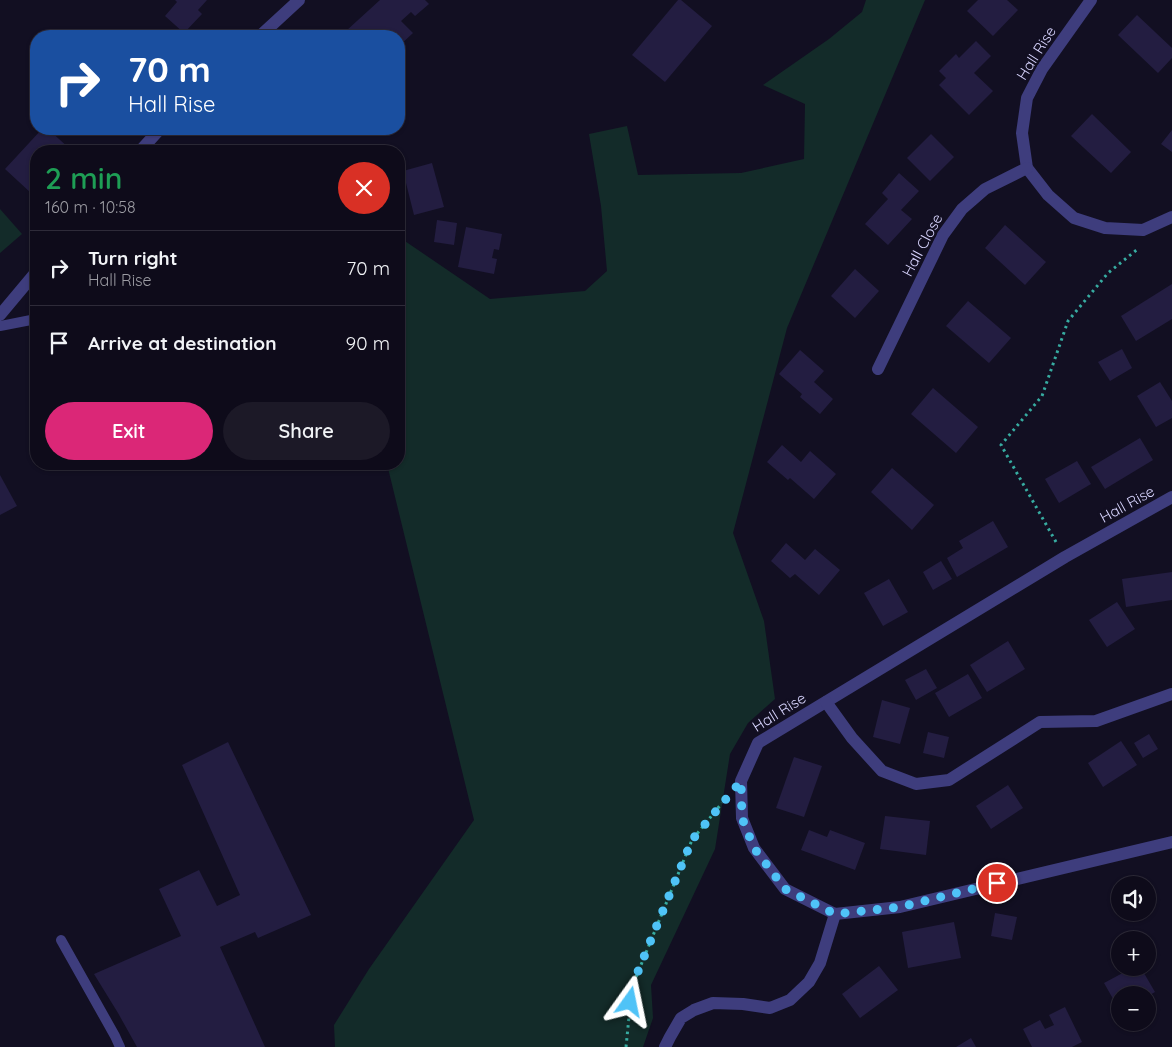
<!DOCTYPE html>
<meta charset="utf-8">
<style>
:root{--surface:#0e0b1a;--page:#1c1927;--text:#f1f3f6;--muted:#9b9ba2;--line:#2e2b39;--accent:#db2777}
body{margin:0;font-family:Quicksand,sans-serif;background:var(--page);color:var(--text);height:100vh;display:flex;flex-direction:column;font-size:19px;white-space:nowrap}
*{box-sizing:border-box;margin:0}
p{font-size:16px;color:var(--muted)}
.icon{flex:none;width:28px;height:28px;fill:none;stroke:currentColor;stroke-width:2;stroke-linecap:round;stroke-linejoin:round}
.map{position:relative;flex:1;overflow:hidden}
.drawer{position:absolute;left:30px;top:145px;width:375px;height:325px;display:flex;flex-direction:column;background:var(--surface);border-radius:20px;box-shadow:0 1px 4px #0004,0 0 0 1px var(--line)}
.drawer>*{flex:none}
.banner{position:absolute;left:30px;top:30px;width:375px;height:105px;border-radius:20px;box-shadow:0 1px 4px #0004,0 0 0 1px var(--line);background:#1a4fa0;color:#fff;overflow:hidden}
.controls{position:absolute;left:1111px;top:876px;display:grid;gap:10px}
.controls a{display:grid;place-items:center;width:45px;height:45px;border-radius:50%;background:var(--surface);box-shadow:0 1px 4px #0004,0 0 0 1px var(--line);font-size:25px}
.pin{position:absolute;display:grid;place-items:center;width:42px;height:42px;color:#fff;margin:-21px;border:2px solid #fff;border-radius:50%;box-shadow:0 1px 5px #0007}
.me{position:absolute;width:55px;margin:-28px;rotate:12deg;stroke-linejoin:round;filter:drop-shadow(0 0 4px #0008)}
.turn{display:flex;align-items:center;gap:18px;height:105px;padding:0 15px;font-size:22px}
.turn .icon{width:65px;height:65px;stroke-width:2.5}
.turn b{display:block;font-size:35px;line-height:42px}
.round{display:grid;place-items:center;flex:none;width:52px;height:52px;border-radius:26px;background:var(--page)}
.head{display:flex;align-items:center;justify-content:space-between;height:85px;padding:0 15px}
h1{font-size:30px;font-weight:600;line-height:38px;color:#1e9e55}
.action{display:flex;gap:10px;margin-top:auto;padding:10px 15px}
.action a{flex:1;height:58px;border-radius:30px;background:var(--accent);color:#fff;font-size:20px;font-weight:600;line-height:58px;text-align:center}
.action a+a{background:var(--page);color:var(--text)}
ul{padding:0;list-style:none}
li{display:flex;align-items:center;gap:15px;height:75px;padding:0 15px;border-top:1px solid var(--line)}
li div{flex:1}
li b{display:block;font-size:19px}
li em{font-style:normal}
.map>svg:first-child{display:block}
.green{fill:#132b29}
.building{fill:#231d41}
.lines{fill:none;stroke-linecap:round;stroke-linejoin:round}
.path{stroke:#37aca1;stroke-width:3;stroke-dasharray:2.5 4;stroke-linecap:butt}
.service{stroke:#3e3d7d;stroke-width:10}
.minor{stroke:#3e3d7d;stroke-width:12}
.route{stroke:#4fc3f7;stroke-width:9;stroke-dasharray:0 16.2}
.labels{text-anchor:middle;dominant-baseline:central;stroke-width:5;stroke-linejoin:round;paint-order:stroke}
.street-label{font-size:15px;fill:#d6d3fc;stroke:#120f22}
</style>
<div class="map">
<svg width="1172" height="1047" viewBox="0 0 1172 1047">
<rect width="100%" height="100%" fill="#120f22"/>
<!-- green -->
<g class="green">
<polygon points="866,0 925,0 787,328 733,533 764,621 775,699 748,723 730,754 715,849 651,985 653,1018 643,1047 335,1047 334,1025 369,969 474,820 387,464 399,464 399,237 490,299 585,291 607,271 601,206 589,134 627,126 638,175 741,173 804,159 805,104 763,85 829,39 862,12"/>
<polygon points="0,209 22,234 0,253"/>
</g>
<!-- building -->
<g class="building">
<polygon points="175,0 207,0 198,10 202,14 184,33 165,16 177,2"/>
<polygon points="380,0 425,0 429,4 415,16 411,12 401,21 413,33 399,46 399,36 351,36 346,31"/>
<polygon points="678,0 681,0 712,26 665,82 632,55"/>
<polygon points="978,0 1007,0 1018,10 993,36 967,11"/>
<polygon points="1137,15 1172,48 1172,58 1158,73 1118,35"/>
<polygon points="976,41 991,56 974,73 993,91 969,115 939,85 946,78 939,71 956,54 959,58"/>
<polygon points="1092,114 1131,152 1111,173 1071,136"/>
<polygon points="42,129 48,129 71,150 70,151 36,151 36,187 31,193 5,169"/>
<polygon points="1172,130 1172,152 1161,144"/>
<polygon points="931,134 954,157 930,181 907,158"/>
<polygon points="432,163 444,207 414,215 403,171"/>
<polygon points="899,173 919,191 901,210 912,219 888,245 865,224 888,199 882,193"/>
<polygon points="437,220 457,223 454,245 434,242"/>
<polygon points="1005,225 1046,262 1025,285 985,248"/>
<polygon points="466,227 502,234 499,250 494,249 492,258 497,259 494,274 458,267"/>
<polygon points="855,269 879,291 855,318 831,296"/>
<polygon points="1172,284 1172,319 1136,341 1121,316"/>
<polygon points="968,301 1011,338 989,363 946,326"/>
<polygon points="1122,349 1132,368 1110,381 1098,362"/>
<polygon points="800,350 824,371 814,382 833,399 820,414 800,397 802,394 779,374"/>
<polygon points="1160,382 1172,401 1172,418 1156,427 1137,396"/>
<polygon points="933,388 978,427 956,453 911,414"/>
<polygon points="1140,438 1153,460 1105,489 1091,467"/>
<polygon points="782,445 801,462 810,451 836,474 814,499 790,478 788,480 767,462"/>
<polygon points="1077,461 1091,484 1059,503 1045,479"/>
<polygon points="892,468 934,505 912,530 871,492"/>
<polygon points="0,475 17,506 0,515"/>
<polygon points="993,521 1008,547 957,577 947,558 963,548 959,541"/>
<polygon points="786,543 805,560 815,549 840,570 819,595 795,574 790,578 771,561"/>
<polygon points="941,561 952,579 933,590 923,572"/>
<polygon points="1172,572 1172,600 1126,607 1122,579"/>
<polygon points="889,579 908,612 883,626 864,593"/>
<polygon points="1117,602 1135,629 1107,647 1089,620"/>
<polygon points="1008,641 1025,669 987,692 970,665"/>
<polygon points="926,669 937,688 916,700 905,680"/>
<polygon points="968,674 982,698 949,717 935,693"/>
<polygon points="882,700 910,708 900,744 873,737"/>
<polygon points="928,732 949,737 944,758 923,753"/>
<polygon points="1149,734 1158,749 1143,758 1134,743"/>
<polygon points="1121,741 1137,765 1103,787 1088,763"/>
<polygon points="228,742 311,915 258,938 255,932 220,947 265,1047 137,1047 118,1013 94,974 181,936 159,889 199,870 217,906 240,895 182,765"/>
<polygon points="794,757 822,766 804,817 776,808"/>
<polygon points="1008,785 1023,808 991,829 976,806"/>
<polygon points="885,816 930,821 926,855 880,849"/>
<polygon points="809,830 827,837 830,830 865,843 855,870 801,850"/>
<polygon points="995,913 1017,917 1012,940 991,936"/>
<polygon points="954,922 961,958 908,968 902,932"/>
<polygon points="879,966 898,990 860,1018 842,994"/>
<polygon points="1132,968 1141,968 1155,992 1148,996 1120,995 1120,1011 1104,983"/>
<polygon points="1065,1007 1082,1042 1072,1047 1032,1047 1023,1029 1040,1020 1045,1029 1054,1025 1049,1015"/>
<polygon points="971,1038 976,1047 956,1047"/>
</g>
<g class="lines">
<!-- path -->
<g class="path">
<polyline points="1056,542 1001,445 1042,396 1068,321 1108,273 1139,248"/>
<polyline points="626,1047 632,987 692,840 722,803"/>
</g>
<!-- service -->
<g class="service">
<polyline points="0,326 36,319"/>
<polyline points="61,940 115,1036 120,1047"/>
</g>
<!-- minor -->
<g class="minor">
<polyline points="1091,0 1042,69 1027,98 1022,133 1027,168 1048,195 1074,218 1105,228 1143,230 1172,217"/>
<polyline points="260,36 299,0"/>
<polyline points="140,151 160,129"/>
<polyline points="0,315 36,272"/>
<polyline points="878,369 943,235 962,209 985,189 1027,168"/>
<polyline points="1172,497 1065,557 758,743 741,781 742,818 754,848 785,889 835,914 900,907 1172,842"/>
<polyline points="826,702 852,738 882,771 916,784 949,780 1040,722 1096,721 1172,694"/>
<polyline points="665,1047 670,1037 681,1018 694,1010 713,1003 743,1004 770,1008 790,1000 809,982 820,963 835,914"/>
</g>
</g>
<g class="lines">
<!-- route -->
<polyline class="route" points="630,1002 632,986 692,840 741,781 742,818 754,848 785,889 835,914 900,907 997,883"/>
</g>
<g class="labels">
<!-- street labels -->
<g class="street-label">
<text transform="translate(1036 53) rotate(-58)">Hall Rise</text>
<text transform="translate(922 245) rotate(-62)">Hall Close</text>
<text transform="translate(1127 504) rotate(-29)">Hall Rise</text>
<text transform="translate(779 712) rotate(-32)">Hall Rise</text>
</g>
</g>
</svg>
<div class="controls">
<a><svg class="icon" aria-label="sound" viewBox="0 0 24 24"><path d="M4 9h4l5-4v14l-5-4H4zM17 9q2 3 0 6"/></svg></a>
<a>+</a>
<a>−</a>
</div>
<div class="pin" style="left:997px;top:883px;background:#d93025"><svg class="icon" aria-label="arrive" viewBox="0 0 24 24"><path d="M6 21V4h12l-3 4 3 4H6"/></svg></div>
<svg class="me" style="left:630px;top:1002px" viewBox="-20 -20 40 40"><path d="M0-17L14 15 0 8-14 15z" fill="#4fc3f7" stroke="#fff" stroke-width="4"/></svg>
<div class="banner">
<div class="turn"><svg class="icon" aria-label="right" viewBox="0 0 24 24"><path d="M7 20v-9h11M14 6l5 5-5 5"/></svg><div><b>70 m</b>Hall Rise</div></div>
</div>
<section class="drawer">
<div class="head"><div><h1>2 min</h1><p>160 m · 10:58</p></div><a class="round" style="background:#d93025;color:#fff"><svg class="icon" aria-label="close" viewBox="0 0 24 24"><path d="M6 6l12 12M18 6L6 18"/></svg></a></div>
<ul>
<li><svg class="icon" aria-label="right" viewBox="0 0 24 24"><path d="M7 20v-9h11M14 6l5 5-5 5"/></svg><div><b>Turn right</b><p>Hall Rise</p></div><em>70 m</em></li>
<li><svg class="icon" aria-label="arrive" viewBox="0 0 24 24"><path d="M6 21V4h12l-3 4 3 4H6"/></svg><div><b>Arrive at destination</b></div><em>90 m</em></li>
</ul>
<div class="action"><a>Exit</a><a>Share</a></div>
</section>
</div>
